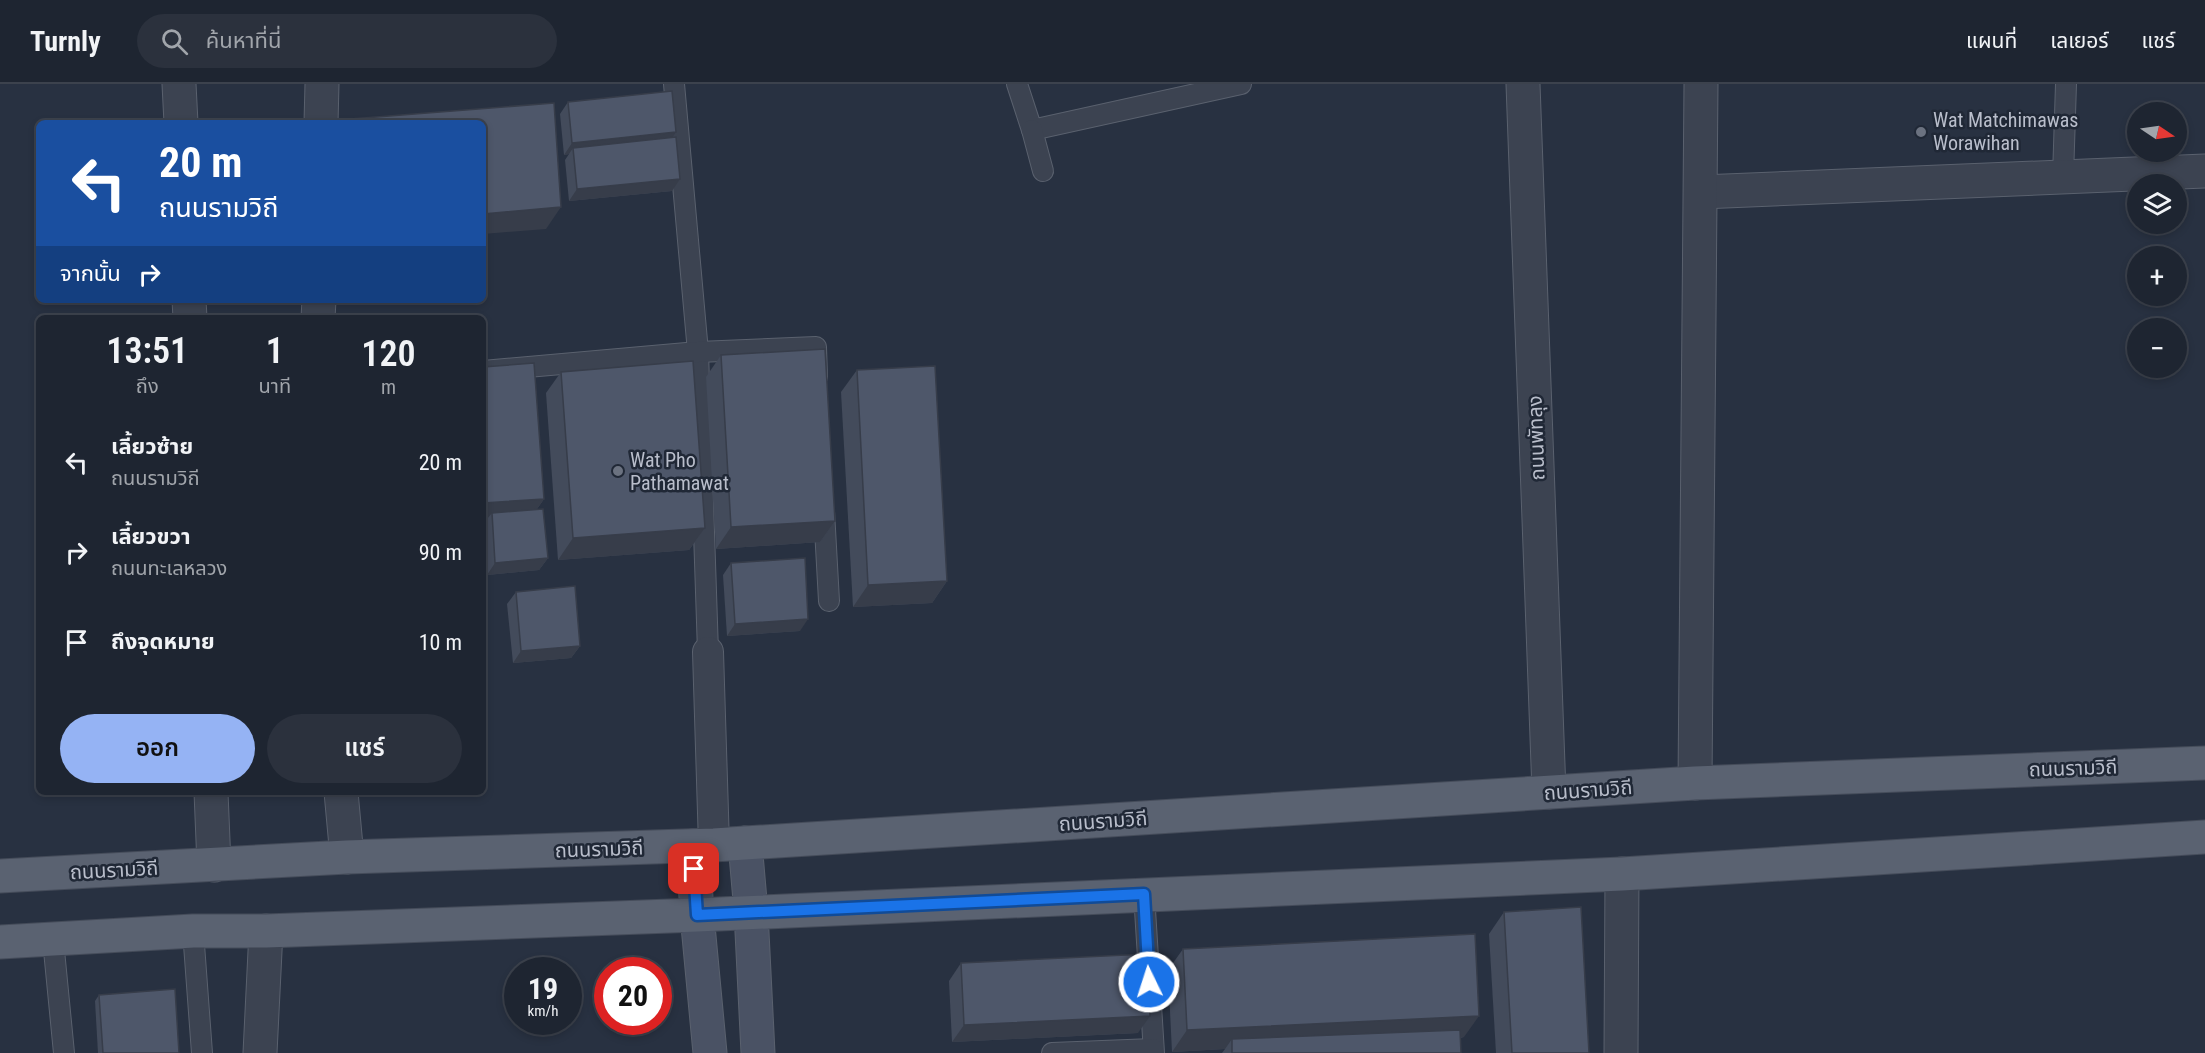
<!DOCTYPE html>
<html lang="th">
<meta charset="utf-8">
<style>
:root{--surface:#1e2531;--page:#2b313d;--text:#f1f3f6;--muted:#a1a5ab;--line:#3c424d;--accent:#95b3f4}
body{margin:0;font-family:"Roboto Condensed","Noto Sans Thai",sans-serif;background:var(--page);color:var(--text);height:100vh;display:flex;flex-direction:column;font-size:22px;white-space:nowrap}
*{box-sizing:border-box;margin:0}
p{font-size:20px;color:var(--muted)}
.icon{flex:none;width:33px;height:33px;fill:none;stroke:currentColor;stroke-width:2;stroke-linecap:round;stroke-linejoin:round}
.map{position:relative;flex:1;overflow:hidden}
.drawer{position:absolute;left:36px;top:231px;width:450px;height:480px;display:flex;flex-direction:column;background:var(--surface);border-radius:9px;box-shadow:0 3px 9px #0003,0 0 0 2px var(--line)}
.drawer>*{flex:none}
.guide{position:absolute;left:36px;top:36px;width:450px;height:183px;border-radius:9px;box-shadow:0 3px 9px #0003,0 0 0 2px var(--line);background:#1a4fa0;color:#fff;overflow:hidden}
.needle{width:39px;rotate:103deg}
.fabs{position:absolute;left:2127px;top:18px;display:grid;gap:12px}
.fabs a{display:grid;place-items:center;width:60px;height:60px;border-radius:50%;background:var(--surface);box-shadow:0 3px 9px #0003,0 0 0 2px var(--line);font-size:30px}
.speed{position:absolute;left:504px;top:873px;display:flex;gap:12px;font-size:30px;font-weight:700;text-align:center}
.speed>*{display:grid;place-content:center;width:78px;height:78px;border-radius:50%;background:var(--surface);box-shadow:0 3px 9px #0003,0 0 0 2px var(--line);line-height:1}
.speed small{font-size:15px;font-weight:400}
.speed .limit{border:9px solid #d22;background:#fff;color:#111}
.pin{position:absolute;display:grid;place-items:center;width:51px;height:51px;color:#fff;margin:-26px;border-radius:12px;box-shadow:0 3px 9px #0006}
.me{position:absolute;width:66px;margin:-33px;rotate:356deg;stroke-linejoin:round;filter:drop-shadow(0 0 4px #0008)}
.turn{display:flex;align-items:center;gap:21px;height:126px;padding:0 24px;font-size:27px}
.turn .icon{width:78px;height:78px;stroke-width:2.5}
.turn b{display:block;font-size:42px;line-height:51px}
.then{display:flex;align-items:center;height:57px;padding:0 24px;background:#0003;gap:12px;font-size:22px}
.eta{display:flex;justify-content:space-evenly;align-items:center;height:102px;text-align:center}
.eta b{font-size:36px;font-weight:600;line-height:42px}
.cta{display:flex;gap:12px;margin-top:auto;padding:12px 24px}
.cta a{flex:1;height:69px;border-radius:36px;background:var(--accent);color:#111;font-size:24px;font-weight:600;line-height:69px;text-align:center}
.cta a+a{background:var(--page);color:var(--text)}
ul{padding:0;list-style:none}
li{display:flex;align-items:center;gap:18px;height:90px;padding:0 24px}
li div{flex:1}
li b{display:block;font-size:22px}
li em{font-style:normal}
header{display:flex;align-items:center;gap:36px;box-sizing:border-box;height:84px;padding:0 30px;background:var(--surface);border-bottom:2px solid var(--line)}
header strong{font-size:28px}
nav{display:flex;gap:33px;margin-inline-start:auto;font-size:21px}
.search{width:420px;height:54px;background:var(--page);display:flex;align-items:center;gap:15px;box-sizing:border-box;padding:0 21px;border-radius:33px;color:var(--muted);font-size:22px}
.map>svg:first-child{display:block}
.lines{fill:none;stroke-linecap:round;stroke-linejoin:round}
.service-casing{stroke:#5a616e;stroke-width:22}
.pedestrian-casing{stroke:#5a616e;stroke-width:32}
.minor-casing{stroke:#5a616e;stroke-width:35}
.secondary-casing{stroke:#5a616e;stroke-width:35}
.primary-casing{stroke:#454c5a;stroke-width:35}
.service{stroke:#3c4351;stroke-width:20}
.pedestrian{stroke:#3c4351;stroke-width:30}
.minor{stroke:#3c4351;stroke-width:33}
.secondary{stroke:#4a5264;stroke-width:33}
.primary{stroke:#5a6271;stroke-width:33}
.wall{fill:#434b5b}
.shaded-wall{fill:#373d4a}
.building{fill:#4e576a;stroke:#373d4a;stroke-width:1.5}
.route-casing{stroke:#114b97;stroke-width:15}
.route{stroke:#1a73e8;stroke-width:10}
.worship-dot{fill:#6b7280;stroke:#202836;stroke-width:2}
.labels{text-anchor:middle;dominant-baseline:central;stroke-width:5;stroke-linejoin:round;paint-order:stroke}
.poi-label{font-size:20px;fill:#b9becb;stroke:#202836;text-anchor:start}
.street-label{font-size:20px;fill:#b9becb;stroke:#202836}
</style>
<header>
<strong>Turnly</strong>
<div class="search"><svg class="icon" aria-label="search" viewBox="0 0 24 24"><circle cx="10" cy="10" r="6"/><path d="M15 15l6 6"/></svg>ค้นหาที่นี่</div>
<nav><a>แผนที่</a><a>เลเยอร์</a><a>แชร์</a></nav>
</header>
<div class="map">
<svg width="2205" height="969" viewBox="0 0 2205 969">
<rect width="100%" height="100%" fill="#283141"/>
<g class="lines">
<defs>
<g id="service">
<polyline points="674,0 698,268 708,568"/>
<polyline points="1017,0 1032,46 1241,0"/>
<polyline points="1032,46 1043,87"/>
<polyline points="2063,93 2066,0"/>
<polyline points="483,287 698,268 816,263 817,293"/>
<polyline points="824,427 829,517"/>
<polyline points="1144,810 1154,969"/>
<polyline points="193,847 202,969"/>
<polyline points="53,856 64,969"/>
<polyline points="1052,969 1153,965"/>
</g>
<polyline id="pedestrian" points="708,568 714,761"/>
<g id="minor">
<polyline points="179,0 181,39"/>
<polyline points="1523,0 1549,708"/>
<polyline points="321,39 322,0"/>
<polyline points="1701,108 2205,87"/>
<polyline points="189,216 190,234"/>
<polyline points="318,234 319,216"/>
<polyline points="1695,699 1701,0"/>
<polyline points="211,708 214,781"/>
<polyline points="341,708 347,773"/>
<polyline points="260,969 266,847"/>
<polyline points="1621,969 1622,790"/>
</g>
<g id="secondary">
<polyline points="745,759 751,828 758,969"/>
<polyline points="693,762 697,831 710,969"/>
</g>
<g id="primary">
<polyline points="0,792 347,773 714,761 1695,699 2205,679"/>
<polyline points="0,858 193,847 266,847 697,831 1622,790 2205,753"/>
</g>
</defs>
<!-- service casing -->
<use href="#service" class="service-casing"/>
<!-- pedestrian casing -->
<use href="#pedestrian" class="pedestrian-casing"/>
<!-- minor casing -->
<use href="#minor" class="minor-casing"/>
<!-- secondary casing -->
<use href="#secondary" class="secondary-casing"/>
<!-- primary casing -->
<use href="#primary" class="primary-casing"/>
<!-- service -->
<use href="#service" class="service"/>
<!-- pedestrian -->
<use href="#pedestrian" class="pedestrian"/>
<!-- minor -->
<use href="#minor" class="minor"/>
<!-- secondary -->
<use href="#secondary" class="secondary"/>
<!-- primary -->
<use href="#primary" class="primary"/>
</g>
<!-- wall -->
<g class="wall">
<polygon points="568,18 672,53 672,107 569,117 565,76 569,70 564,71 560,30"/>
<polygon points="721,271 835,437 820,458 716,465 706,293"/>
<polygon points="483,283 544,415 537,425 548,474 539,486 487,491 483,441 487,435"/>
<polygon points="857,286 947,497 932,519 853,523 841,308"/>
<polygon points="561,288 705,444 689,466 558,476 546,309"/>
<polygon points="731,479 800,547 727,552 723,491"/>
<polygon points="516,508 580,562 571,574 513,579 507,520"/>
<polygon points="1504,828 1589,969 1496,969 1489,850"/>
<polygon points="1183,865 1464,953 1460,954 1461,969 1222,969 1225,965 1172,968 1168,886"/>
<polygon points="961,879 1138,949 952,958 949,897"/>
<polygon points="99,911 179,969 98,969 95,917"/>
</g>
<!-- shaded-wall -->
<g class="shaded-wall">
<polygon points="676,48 668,60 573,64 569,70 564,71 572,59"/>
<polygon points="680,95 672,107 569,117 577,105"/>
<polygon points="561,123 546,145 483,150 483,130"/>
<polygon points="544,415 532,432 492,429 487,435 483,436 483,419"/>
<polygon points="835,437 820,458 716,465 731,443"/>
<polygon points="705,444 689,466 558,476 573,454"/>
<polygon points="548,474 539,486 487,491 495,479"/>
<polygon points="947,497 932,519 853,523 868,501"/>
<polygon points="808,535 800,547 727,552 735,540"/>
<polygon points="580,562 571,574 513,579 521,567"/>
<polygon points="1150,932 1138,949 952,958 964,941"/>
<polygon points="1479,932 1464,953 1232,965 1232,955 1225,965 1172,968 1187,946"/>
</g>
<!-- building -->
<g class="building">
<polygon points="672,7 676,48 572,59 568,18"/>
<polygon points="554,19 561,123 483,130 483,39 351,39 351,35"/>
<polygon points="676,53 680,95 577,105 573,64"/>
<polygon points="825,265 835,437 731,443 721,271"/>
<polygon points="693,277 705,444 573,454 561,288"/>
<polygon points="534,279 544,415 483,419 483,283"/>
<polygon points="935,282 947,497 868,501 857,286"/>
<polygon points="543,425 548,474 495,479 492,429"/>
<polygon points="805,474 808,535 735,540 731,479"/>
<polygon points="575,502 580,562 521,567 516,508"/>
<polygon points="1581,823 1589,969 1512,969 1504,828"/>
<polygon points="1475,850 1479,932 1187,946 1183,865"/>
<polygon points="1147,870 1150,932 964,941 961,879"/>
<polygon points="175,905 179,969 103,969 99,911"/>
<polygon points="1460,946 1461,969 1232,969 1232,955"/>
</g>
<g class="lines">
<defs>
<polyline id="route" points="694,785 697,831 1144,810 1149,898"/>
</defs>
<!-- route casing -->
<use href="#route" class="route-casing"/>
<!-- route -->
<use href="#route" class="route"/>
</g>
<!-- markers -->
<g class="worship-dot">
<circle cx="1921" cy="48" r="6"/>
<circle cx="618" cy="387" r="6"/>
</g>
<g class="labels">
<!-- poi labels -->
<g class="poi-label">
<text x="1933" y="36">Wat Matchimawas<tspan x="1933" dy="23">Worawihan</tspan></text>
<text x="630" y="376">Wat Pho<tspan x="630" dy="23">Pathamawat</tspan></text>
</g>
<!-- street labels -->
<g class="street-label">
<text transform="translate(1536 354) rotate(-92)">ถนนพัทลุง</text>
<text transform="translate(2073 684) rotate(-2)">ถนนรามวิถี</text>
<text transform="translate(1588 706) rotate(-4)">ถนนรามวิถี</text>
<text transform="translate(1103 737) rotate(-4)">ถนนรามวิถี</text>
<text transform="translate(599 765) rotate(-2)">ถนนรามวิถี</text>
<text transform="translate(114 786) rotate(-3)">ถนนรามวิถี</text>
</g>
</g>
</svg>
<div class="fabs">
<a><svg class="needle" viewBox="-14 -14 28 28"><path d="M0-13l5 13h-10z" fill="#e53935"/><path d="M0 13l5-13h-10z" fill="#a1a5ab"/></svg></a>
<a><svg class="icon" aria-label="layers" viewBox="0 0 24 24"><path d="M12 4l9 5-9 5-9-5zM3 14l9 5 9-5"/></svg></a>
<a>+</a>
<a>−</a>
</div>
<div class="speed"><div>19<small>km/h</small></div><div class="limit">20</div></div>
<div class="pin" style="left:694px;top:785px;background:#d93025"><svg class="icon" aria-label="arrive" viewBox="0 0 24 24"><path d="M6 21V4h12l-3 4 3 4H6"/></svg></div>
<svg class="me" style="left:1149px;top:898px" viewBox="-20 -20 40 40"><circle r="17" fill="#1a73e8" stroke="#fff" stroke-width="3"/><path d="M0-11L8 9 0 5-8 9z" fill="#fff"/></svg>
<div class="guide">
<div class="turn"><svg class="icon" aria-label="left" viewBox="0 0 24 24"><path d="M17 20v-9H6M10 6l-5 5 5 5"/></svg><div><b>20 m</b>ถนนรามวิถี</div></div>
<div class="then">จากนั้น<svg class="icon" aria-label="right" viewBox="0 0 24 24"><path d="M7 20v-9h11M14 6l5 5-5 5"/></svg></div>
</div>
<section class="drawer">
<div class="eta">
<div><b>13:51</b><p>ถึง</p></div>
<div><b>1</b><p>นาที</p></div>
<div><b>120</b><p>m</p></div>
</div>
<ul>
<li><svg class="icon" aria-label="left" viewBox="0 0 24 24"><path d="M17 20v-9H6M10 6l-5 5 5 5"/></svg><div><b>เลี้ยวซ้าย</b><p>ถนนรามวิถี</p></div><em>20 m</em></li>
<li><svg class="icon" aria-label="right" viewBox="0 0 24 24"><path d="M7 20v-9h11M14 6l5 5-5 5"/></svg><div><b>เลี้ยวขวา</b><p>ถนนทะเลหลวง</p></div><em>90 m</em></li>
<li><svg class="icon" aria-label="arrive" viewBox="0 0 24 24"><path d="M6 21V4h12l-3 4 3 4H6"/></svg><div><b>ถึงจุดหมาย</b></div><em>10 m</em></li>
</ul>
<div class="cta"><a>ออก</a><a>แชร์</a></div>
</section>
</div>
